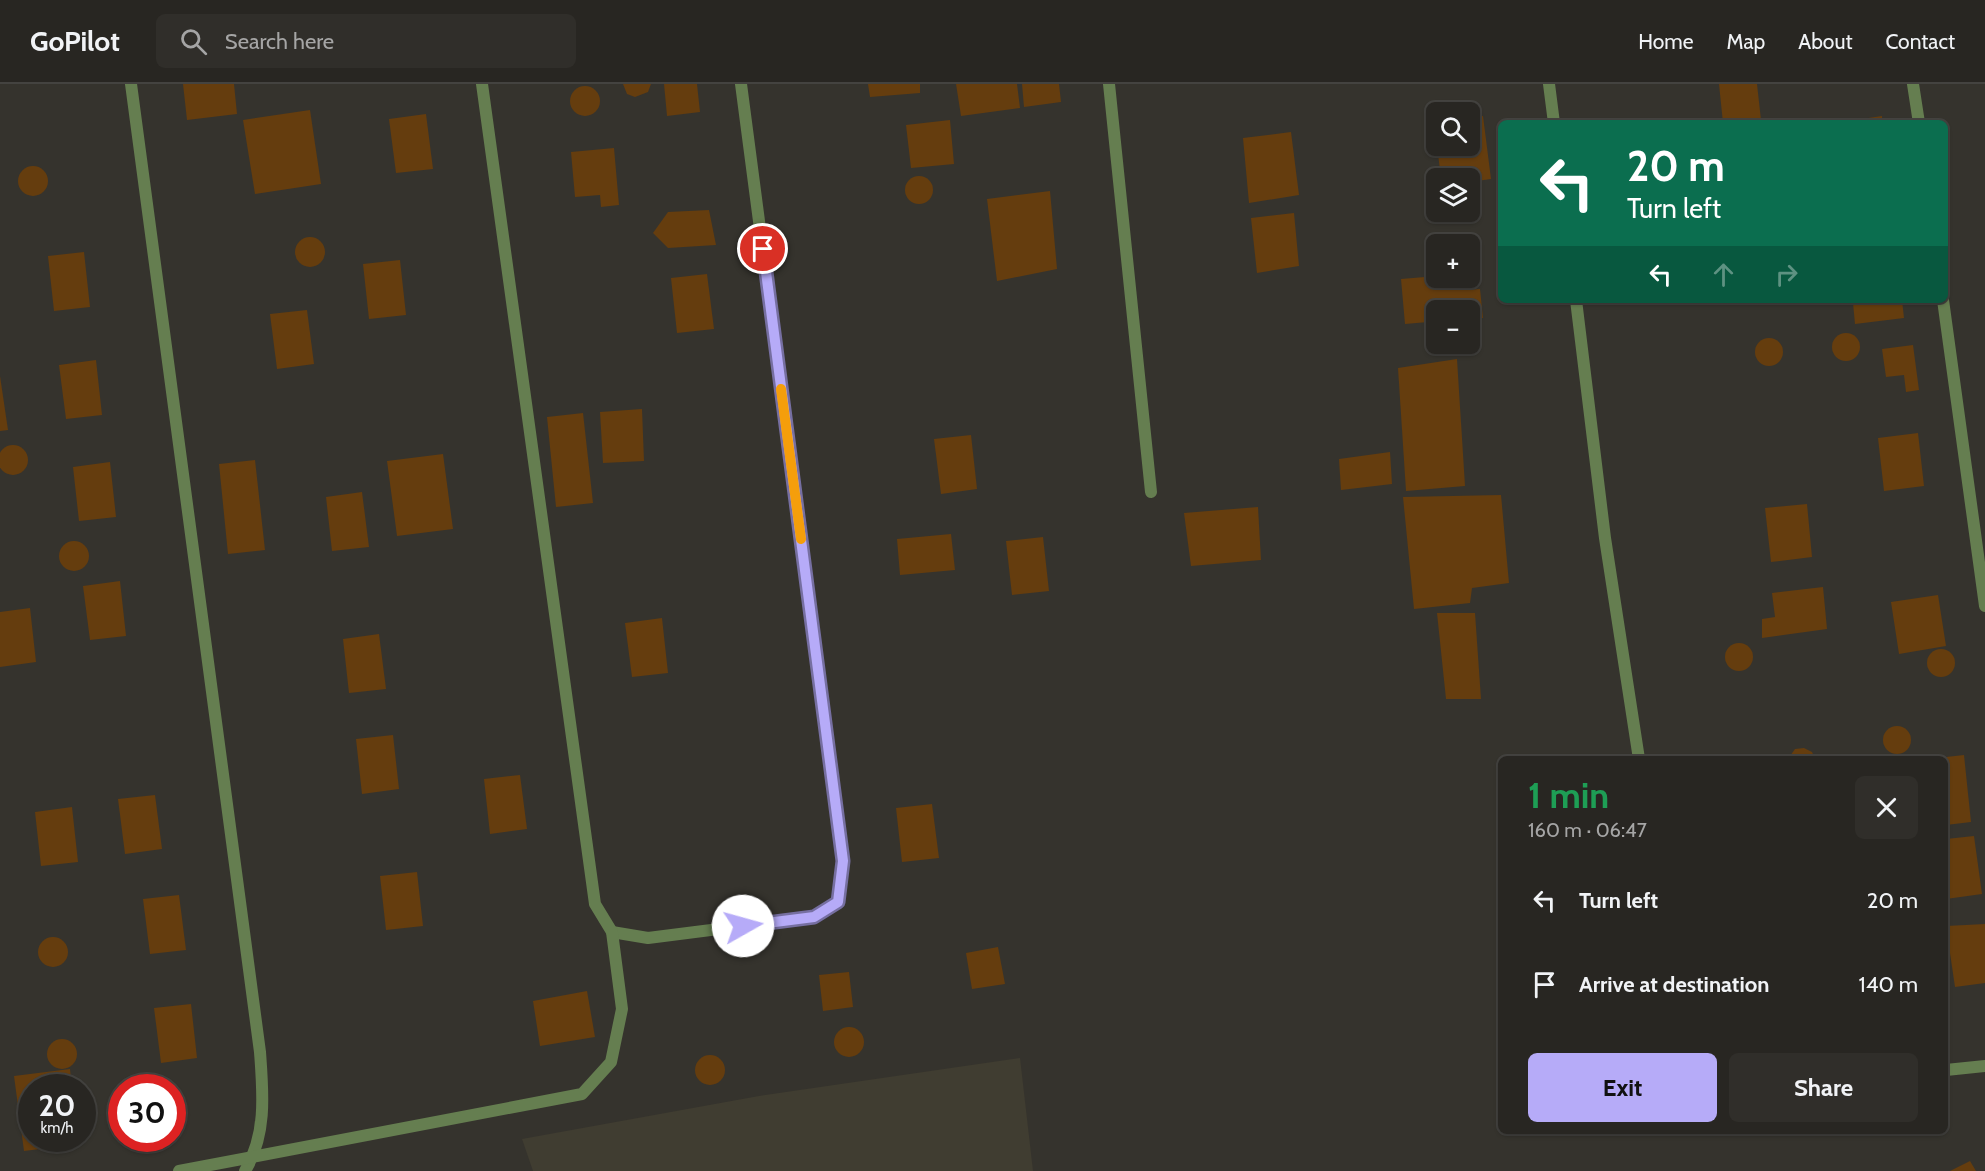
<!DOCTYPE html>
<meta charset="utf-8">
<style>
:root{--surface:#282622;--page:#302e2a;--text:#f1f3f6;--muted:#a5a5a5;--line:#444340;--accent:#b6abf8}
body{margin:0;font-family:Cabin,sans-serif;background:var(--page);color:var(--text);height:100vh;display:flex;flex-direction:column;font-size:22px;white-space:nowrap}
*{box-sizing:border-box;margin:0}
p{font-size:20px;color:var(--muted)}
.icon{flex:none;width:33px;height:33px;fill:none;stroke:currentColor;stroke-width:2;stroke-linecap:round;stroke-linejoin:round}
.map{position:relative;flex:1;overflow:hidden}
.drawer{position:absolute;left:1498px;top:672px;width:450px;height:378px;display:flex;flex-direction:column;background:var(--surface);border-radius:9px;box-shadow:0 2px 4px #0004,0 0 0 2px var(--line)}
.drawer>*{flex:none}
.guide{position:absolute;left:1498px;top:36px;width:450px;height:183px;border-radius:9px;box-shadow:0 2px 4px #0004,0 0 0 2px var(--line);background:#0b6e4f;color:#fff;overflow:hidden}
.fabs{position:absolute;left:1426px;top:18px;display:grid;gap:12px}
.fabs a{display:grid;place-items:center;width:54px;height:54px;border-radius:9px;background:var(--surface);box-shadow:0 2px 4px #0004,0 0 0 2px var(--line);font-size:30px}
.speed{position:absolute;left:18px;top:990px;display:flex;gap:12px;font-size:30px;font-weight:700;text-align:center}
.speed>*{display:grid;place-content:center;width:78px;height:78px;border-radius:50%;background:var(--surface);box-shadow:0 2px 4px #0004,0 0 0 2px var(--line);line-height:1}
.speed small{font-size:15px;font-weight:400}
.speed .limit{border:9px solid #d22;background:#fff;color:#111}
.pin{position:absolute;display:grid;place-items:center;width:51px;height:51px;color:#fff;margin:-26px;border:3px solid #fff;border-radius:50%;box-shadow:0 2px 6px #0007}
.me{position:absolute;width:66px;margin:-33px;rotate:83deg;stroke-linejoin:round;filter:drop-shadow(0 0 4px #0008)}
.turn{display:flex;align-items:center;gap:21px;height:126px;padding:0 30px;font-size:27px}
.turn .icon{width:78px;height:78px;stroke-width:2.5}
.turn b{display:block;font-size:42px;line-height:51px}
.lanes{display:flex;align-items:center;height:57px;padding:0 30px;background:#0003;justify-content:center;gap:30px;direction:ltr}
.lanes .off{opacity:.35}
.round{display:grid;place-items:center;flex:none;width:63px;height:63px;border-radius:9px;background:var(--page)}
.head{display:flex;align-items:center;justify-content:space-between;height:102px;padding:0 30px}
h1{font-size:36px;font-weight:700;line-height:45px;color:#1e9e55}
.cta{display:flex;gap:12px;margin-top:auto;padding:12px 30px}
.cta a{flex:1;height:69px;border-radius:9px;background:var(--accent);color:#111;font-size:24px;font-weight:700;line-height:69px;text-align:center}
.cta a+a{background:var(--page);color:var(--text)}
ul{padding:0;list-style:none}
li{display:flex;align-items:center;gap:18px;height:84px;padding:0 30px}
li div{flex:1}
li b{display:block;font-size:22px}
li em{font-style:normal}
header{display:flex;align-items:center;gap:36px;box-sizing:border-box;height:84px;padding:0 30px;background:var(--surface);border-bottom:2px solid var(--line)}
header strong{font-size:28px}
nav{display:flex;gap:33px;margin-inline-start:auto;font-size:21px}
.search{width:420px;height:54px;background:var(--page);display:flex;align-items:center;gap:15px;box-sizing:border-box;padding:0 21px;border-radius:9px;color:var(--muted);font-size:22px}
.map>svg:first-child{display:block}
.built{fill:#403d31}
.building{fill:#653d0e}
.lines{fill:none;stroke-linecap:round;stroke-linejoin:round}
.street{stroke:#657e50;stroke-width:12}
.route-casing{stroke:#766fa1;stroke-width:15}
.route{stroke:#b6abf8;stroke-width:10}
.slow{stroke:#f59e0b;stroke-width:10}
</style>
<header>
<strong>GoPilot</strong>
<div class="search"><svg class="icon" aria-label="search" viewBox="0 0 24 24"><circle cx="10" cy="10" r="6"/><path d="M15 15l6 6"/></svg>Search here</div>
<nav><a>Home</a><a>Map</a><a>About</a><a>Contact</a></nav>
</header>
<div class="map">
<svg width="1985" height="1087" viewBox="0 0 1985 1087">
<rect width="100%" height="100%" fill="#35332d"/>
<!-- built -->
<polygon class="built" points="1020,974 1033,1087 533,1087 522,1055 759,1012"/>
<!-- building -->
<g class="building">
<polygon points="183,0 234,0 237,30 187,36"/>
<polygon points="623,0 651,0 648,8 635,13 627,10"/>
<polygon points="664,0 697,0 700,28 667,32"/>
<polygon points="868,0 920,0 920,9 870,13"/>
<polygon points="956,0 1017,0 1020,24 961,32"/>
<polygon points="1022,0 1059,0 1061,18 1024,23"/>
<polygon points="1719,0 1757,0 1761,36 1723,39"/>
<circle cx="585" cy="17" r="15"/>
<polygon points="310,26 321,100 255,110 243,36"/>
<polygon points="426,30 433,85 396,89 389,35"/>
<polygon points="1483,32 1491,95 1470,98 1470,94 1441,94 1437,62 1470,62 1470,33"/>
<polygon points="1882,32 1882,39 1841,39 1841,38"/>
<polygon points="950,36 954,80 911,84 906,41"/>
<polygon points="1291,48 1299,111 1249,119 1243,54"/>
<polygon points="614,64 619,121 601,123 600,111 575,113 571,68"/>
<circle cx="33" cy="97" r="15"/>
<circle cx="919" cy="106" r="14"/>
<polygon points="1050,107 1057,185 997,197 987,115"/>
<polygon points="709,126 716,161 668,164 653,149 668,128"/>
<polygon points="1294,129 1299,182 1257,189 1251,134"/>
<circle cx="310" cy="168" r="15"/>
<polygon points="84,168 90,223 54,227 48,172"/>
<polygon points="400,176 406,231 369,235 363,180"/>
<polygon points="707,190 714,245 677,249 671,194"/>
<polygon points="1437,192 1463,194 1464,206 1480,205 1483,234 1470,235 1470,226 1449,226 1449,221 1427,223 1428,238 1405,240 1401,195"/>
<polygon points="1862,216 1902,216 1904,234 1855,240 1853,219"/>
<polygon points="307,226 314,280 277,285 270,230"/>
<circle cx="1846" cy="263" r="14"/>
<circle cx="1769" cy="268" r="14"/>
<polygon points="1913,261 1919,306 1906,308 1904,291 1886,293 1882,265"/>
<polygon points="1457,275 1465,402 1406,407 1398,284"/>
<polygon points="96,276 102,331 66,335 59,281"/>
<polygon points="0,292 8,346 0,347"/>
<polygon points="642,325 644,377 603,379 600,328"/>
<polygon points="583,329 593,419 556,423 547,333"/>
<polygon points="1918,349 1924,402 1884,407 1878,354"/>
<polygon points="971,351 977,405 941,410 934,355"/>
<circle cx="13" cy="376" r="15"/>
<polygon points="1390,368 1392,400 1341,406 1339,375"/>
<polygon points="443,370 453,445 397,452 387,377"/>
<polygon points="255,376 265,466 228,470 219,380"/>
<polygon points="110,378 116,433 79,437 73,383"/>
<polygon points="362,408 369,463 332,467 326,413"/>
<polygon points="1501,411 1509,499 1472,504 1470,519 1414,525 1403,413"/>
<polygon points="1807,420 1812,473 1771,478 1765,424"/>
<polygon points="1258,423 1261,476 1191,482 1184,429"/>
<polygon points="951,450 955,486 900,491 897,455"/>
<polygon points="1043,453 1049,507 1012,511 1006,457"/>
<circle cx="74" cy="472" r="15"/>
<polygon points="120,497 126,552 90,556 83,502"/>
<polygon points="1823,503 1827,545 1762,554 1762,535 1775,533 1772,509"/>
<polygon points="1938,511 1946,562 1899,570 1891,518"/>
<polygon points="30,524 36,578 0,583 0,528"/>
<polygon points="1437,529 1475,529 1481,615 1446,615"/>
<polygon points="662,534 668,589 632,593 625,539"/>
<polygon points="379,550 386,605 349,609 343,555"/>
<circle cx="1739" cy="573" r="14"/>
<circle cx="1941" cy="579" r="14"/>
<circle cx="1897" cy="656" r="14"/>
<polygon points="393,651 399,705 362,710 356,655"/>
<polygon points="1804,664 1812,668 1815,675 1788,675 1795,665"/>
<polygon points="1964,671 1971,738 1946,741 1946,673"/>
<polygon points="520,691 527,745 490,750 484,695"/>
<polygon points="155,711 162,765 125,770 118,715"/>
<polygon points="932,720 939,774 902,778 896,724"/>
<polygon points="72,723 78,778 41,782 35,728"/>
<polygon points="1974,752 1982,810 1946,815 1946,755"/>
<polygon points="417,788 423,842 386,846 380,792"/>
<polygon points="179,811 186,866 150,870 143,815"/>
<polygon points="1985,840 1985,899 1955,903 1946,842"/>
<circle cx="53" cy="868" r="15"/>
<polygon points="998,863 1005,900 972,905 966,869"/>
<polygon points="849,888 853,923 823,927 819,891"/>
<polygon points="587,907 595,953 540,962 533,917"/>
<polygon points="191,920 197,974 161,979 154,924"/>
<circle cx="849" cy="958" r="15"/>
<circle cx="62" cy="970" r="15"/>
<circle cx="710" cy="986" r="15"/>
<polygon points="70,985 72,1004 32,1004 32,1054 79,1054 80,1060 24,1067 14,992"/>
<polygon points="1970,1077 1976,1087 1950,1087"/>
</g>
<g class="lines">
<!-- street -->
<g class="street">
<path d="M131,0L260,968C263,1009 267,1050 245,1087"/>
<polyline points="1109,0 1151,408"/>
<polyline points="1549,0 1554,39"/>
<polyline points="1913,0 1919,39"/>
<polyline points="1576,216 1605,454 1639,675"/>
<polyline points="1943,216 1985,522"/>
<polyline points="612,848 648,854 814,833 838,818 843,777 741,0"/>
<polyline points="1946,986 1985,982"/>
<polyline points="179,1087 582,1010 611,978 622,925 612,848 595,820 482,0"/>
</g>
</g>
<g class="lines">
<defs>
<polyline id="route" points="743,842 814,833 838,818 843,777 763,165"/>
</defs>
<!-- route casing -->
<use href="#route" class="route-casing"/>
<!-- route -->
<use href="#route" class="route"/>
<!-- slow -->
<polyline class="slow" points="781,305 801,455"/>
</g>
</svg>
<div class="fabs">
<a><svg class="icon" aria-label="search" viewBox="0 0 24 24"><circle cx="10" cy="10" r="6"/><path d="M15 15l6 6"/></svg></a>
<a><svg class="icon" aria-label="layers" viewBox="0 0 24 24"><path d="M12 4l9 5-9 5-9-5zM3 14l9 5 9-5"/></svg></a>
<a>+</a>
<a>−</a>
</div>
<div class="speed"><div>20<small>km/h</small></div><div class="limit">30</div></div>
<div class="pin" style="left:763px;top:165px;background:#d93025"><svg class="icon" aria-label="arrive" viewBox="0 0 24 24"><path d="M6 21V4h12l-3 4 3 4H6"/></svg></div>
<svg class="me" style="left:743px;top:842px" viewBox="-20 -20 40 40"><circle r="19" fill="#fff"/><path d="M0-13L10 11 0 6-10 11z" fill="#b6abf8"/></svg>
<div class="guide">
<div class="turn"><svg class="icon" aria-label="left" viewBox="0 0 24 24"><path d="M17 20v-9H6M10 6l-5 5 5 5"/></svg><div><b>20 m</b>Turn left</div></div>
<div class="lanes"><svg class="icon" aria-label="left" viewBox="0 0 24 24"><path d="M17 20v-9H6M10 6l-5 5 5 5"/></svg><svg class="icon off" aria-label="ahead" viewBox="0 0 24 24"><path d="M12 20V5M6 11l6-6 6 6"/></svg><svg class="icon off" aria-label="right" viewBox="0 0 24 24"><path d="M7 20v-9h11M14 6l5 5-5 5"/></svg></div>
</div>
<section class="drawer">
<div class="head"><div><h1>1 min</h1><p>160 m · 06:47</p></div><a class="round"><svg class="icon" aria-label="close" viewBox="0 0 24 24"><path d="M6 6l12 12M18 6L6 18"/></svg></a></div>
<ul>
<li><svg class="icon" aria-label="left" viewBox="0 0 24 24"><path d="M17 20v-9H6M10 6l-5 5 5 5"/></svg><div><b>Turn left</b></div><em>20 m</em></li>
<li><svg class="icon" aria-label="arrive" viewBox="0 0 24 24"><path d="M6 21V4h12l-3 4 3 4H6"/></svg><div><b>Arrive at destination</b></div><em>140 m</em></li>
</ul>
<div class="cta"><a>Exit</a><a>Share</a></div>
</section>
</div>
